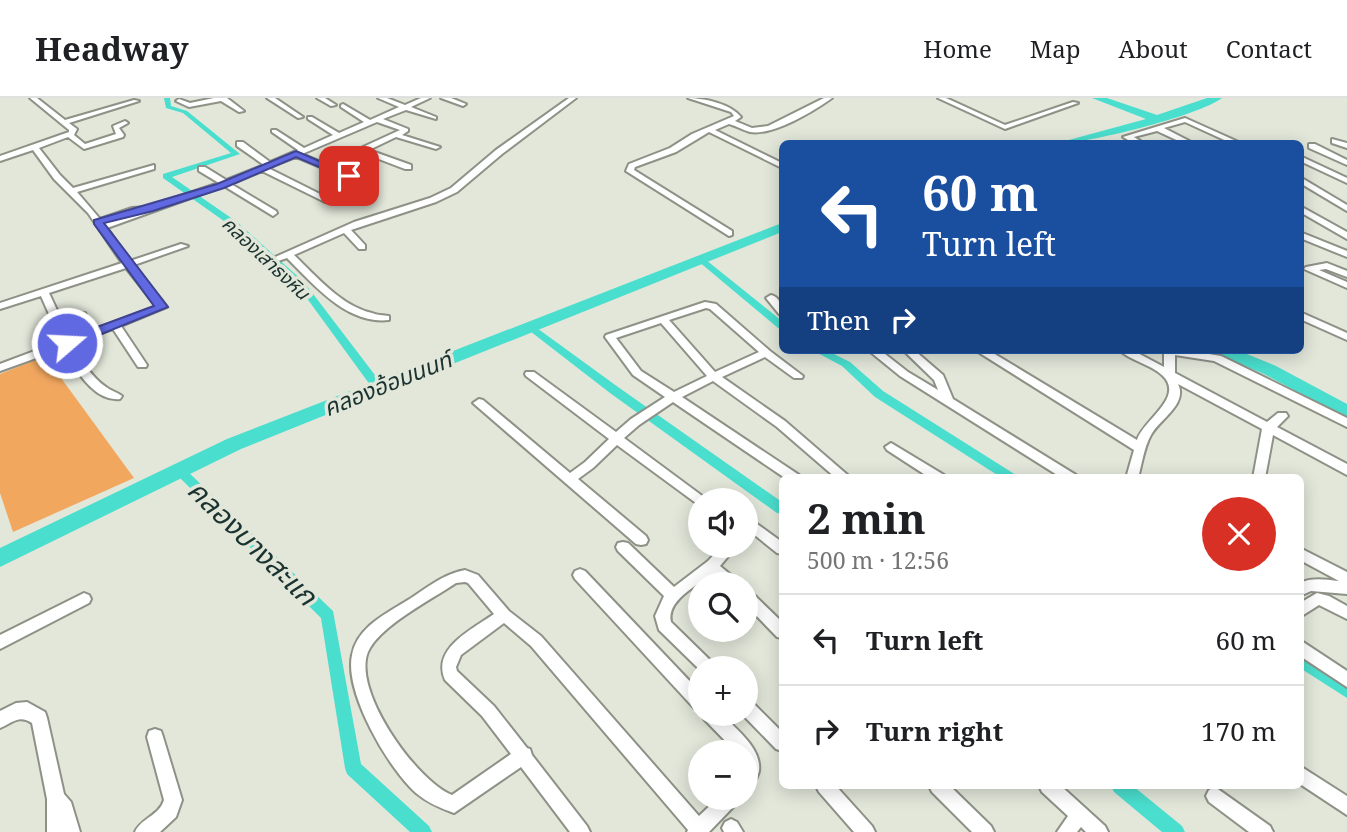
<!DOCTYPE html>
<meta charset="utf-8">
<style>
:root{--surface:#fff;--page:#f2f2f2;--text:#202124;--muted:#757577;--line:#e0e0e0}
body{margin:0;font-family:"Noto Serif","Noto Sans Thai",serif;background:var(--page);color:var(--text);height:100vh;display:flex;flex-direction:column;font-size:26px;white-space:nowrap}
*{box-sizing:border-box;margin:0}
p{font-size:23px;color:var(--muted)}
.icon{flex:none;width:38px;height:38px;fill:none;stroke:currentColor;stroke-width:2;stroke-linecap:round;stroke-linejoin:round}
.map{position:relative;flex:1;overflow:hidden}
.drawer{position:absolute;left:779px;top:376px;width:525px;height:315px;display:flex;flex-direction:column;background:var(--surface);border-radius:10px;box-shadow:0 4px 18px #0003}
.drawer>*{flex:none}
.banner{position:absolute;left:779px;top:42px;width:525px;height:214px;border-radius:10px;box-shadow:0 4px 18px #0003;background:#1a4fa0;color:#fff;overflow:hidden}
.fabs{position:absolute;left:688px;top:390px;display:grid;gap:14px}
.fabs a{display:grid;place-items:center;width:70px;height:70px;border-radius:50%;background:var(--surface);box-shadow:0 4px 18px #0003;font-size:35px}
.pin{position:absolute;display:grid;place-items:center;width:60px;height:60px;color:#fff;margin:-30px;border-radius:14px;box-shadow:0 4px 10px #0006}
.me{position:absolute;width:77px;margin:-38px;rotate:71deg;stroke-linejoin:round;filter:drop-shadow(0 0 5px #0008)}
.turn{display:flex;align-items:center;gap:24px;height:147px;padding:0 28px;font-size:32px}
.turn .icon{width:91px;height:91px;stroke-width:2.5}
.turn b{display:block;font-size:49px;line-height:60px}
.then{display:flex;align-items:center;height:66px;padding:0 28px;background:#0003;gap:14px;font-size:26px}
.round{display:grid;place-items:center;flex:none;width:74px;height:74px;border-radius:37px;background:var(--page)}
.overview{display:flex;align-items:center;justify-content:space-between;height:119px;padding:0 28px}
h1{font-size:42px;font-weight:700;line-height:52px}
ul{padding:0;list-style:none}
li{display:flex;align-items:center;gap:21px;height:91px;padding:0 28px;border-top:2px solid var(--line)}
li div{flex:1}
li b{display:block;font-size:26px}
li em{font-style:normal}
header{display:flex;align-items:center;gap:42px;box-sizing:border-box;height:98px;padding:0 35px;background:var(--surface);border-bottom:2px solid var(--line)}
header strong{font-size:33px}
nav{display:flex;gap:38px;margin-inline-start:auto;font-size:24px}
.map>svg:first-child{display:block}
.green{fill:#f2a75f}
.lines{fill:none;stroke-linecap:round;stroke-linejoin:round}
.canal{fill:#4adece;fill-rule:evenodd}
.river{fill:#4adece;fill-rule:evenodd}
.street-casing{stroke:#8d9186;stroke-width:4}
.street{fill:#fff;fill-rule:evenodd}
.route{fill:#6069e1;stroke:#3e4492;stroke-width:2}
.labels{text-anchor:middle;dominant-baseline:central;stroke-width:7;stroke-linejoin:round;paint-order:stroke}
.far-water-label{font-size:19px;font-style:italic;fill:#1b3330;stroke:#e2e7da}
.water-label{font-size:23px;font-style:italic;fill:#1b3330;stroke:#e2e7da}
.near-water-label{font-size:28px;font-style:italic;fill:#1b3330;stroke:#e2e7da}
</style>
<header>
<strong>Headway</strong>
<nav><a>Home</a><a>Map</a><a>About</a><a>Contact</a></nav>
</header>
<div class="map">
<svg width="1347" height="734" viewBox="0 0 1347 734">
<rect width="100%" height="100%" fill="#e2e7da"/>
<!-- green -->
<polygon class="green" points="45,258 134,380 13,434 0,395 0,276"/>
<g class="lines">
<!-- canal -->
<g class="canal">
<polygon points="164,0 170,0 171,8 187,13 240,56 172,79 237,124 304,184 381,285 383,288 381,291 373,291 298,188 231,128 163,80 163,76 231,55 183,15 166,10"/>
<polygon points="701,158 782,223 782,231 778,230 698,163 698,159"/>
<polygon points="530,225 618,289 782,404 782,416 777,415 610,295 526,230 526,226"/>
<polygon points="812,252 826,252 850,264 883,293 1016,377 1018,380 1002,380 875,299 842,268"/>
<polygon points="179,367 183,369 333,513 361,666 429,728 432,734 410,734 347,676 345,670 321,520 175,375 173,372"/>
<polygon points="1300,554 1347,584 1347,600 1300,570"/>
<polygon points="1111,688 1133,688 1182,728 1185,734 1162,734 1114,694"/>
</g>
<!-- river -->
<g class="river">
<path d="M1092,0H1107L1157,17L1207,0H1222C1198,18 1086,46 1054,46L1146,21Z"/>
<polygon points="782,125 782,134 241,351 0,469 0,450 227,341"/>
<polygon points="1215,252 1237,252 1276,268 1347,306 1347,320 1264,276 1217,256"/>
</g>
<defs>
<g id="street">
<path d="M30,0H37L65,22L134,2L139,3L69,25L77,31L74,37L85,46L116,36L113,28L125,23L128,25L119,30L124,37L123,39L84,51L68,39L39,50L60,77L73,90L154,67V71L77,94L100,121L132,110L148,109L219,85L199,73V69H205L226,82L264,67L237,48V44H243L270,64L298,52L272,34V32H276L304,50L333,37L308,21V19H312L339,35L364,24L341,9V7L343,6L370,22L399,9L378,0H387L405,7L421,0H430L411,9L436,19V21L406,12L383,21L408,31V33L402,37L440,49L436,51L396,39L369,52L411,67V71H405L363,55L333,69L373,86V90H370L296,59L268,70L328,100L329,102L325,104L262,73L231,86L276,113L277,115L273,118L224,88L107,130L130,163L181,146L188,148L134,167L167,209L121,228L147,267L146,269H138L113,231L73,246C81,262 91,279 106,289C111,293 117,294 122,298L120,301C94,304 74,270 64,250L0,273V266L61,243L41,198L0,211V205L122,165L88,115L54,81L33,52L0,63V58L69,34V32ZM377,24L400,32L326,66L302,56ZM136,114H138L103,125ZM126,170L156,208L95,231L85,215H77L76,217L87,234L70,240L49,195Z"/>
<polygon points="214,0 227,0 244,13 239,14 221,3 189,9 176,3 179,1 190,5"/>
<polygon points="267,0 275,0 303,19 298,20"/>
<polygon points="317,0 325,0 336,7 331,8"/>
<polygon points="441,0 451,0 466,6 463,8"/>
<path d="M569,0H576L502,56L457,94L436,104L351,132L365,147V151H359L344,135L294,157C316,178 341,208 372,215C377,217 383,217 389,218V222C347,227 313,186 287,160L278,163L273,160L354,124L430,100L451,90L496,52Z"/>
<path d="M688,0C704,0 731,6 741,19L735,23L752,30L768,28L824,0H832C814,13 773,38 750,34C743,32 736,28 729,26L715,32L782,65V70L709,34L676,54L635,69L634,72L732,133V137L729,138L626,73L629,66L670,50L692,36L734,18L731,14Z"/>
<polygon points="938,0 946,0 1005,27 1073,4 1078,5 1005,31"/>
<polygon points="1185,20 1243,46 1233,46 1185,24 1164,30 1195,46 1185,46 1157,33 1134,39 1145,46 1135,46 1123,39"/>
<polygon points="1332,41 1347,45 1347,50 1332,45"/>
<polygon points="1309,46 1315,46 1347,62 1347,67 1309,50"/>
<polygon points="1300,58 1347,80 1347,85 1300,63"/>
<polygon points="1300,79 1347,107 1347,113 1300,85"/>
<polygon points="1300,108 1347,134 1347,141 1300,114"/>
<polygon points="1300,134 1347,153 1347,159 1300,140"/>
<polygon points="1327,165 1347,173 1347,179 1326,171 1319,172 1347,184 1347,190 1304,171 1306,169"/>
<path d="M771,197C780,199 782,209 782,217L779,216L766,200Z"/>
<path d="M705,204L716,206L770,253L803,278L802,280H794L765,259L722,279L785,323L851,380H836L777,329L713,283L682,299L799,377L801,380H785L673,304L639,327L624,340L705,400L706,402H700V408L617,347L593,370L578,381L646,438L648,442L646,446L641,447L636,446L473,305L479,301L483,302L570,375L585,364L609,341L526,278L525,276L526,274H534L616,334L631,321L665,299L633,277L605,239L606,237ZM706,210L710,211L759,254L715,274L669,222ZM661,225L707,278L674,294L641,273L616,240Z"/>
<polygon points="1300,214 1347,235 1347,242 1300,221"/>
<polygon points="868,252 880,252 908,274 938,292 934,282 903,252 914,252 943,277 953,301 1076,377 1078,380 1062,380 900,278"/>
<path d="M975,252H988L1137,342C1143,322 1186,299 1162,277C1150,266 1131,263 1119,252H1132L1164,269V252H1185L1221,258L1347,320V329L1214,263L1175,257V275L1267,324L1278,315H1286L1288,318L1277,329L1347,366V377L1273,337L1265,380H1253L1262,331L1178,286C1188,306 1160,321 1151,337C1144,349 1142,366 1138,380H1126L1134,352Z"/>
<polygon points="891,345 944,377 946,380 930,380 887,352 885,349"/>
<polygon points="746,418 782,444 782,456 777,455 746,430"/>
<path d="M623,444L628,445L674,489L708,463L722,448H737L720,468L737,482L739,486H723L711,477C696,488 666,503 671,524L713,565L715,570H700V572L659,532L655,518L664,498L618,453L616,449L618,445Z"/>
<path d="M1300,450L1347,474V496L1311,493L1300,498V485C1312,479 1326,482 1339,483L1300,462Z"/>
<polygon points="580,471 585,473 700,594 700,613 694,610 575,481 573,477 575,473"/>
<path d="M465,472L478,477L509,513L541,538L699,718L718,700H739L736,706L709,734H687L688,732L531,548L504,525L461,557L456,569L457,573L494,608L527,650L530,651L532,657L587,728L590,734H570L521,669L454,715C440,710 428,705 416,695C388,670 344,594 352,557C357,529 387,515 408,502C427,490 443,476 465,472ZM465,484L468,485L494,516C473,531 431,550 445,582L482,618L511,656L452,697C417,684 347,587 370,550C384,526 432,501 456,485Z"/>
<polygon points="746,492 751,494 782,524 782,540 777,539 746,507"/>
<polygon points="84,495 89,497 91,501 89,505 0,551 0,537"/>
<polygon points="1317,495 1329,498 1347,508 1347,521 1319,507 1300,519 1300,505"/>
<polygon points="1300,542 1347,573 1347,589 1300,558"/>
<polygon points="746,601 752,604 782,634 782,653 776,651 742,616 746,616"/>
<path d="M27,604L45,614L47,620L64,696L71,704L80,734H47V701L32,625C19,616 12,625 0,630V613L16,605Z"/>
<path d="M702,616H721C735,630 762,650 759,673C758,678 754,684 752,689L746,691V654H736L704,621Z"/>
<path d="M155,631L161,633L163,639L182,702L176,719L160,734H135C141,720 159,718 164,702L147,639L149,633Z"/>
<polygon points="1300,668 1347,698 1347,717 1300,686"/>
<polygon points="816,688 836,688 872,728 875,734 854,734 819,694"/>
<polygon points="929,688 950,688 991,728 994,734 972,734 932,694"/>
<polygon points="1039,688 1061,688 1105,728 1108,734 1086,734 1081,729 1077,734 1057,734 1068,718 1042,694"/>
<polygon points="1215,689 1270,728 1273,734 1249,734 1209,704 1206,698 1209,692"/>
<polygon points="731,721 737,724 743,734 724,734 722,730 725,724"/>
</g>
</defs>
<!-- street casing -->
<use href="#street" class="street-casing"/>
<!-- street -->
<use href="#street" class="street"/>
</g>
<!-- route -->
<polygon class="route" points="296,53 354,78 345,80 296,59 224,90 153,113 104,125 168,209 72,248 62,248 62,242 154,208 94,126 94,122 217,86"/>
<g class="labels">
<!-- far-water labels -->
<g class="far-water-label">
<text transform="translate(266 160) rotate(43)">คลองเสาธงหิน</text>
</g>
<!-- water labels -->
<g class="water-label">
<text transform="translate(387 285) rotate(-22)">คลองอ้อมนนท์</text>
</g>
<!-- near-water labels -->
<g class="near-water-label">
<text transform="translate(253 444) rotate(44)">คลองบางสะแก</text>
</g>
</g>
</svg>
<div class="fabs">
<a><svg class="icon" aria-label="sound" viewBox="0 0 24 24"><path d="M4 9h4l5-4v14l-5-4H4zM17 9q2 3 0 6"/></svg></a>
<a><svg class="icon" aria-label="search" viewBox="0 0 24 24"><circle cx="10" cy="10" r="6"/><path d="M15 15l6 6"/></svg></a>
<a>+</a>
<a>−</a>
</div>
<div class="pin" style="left:349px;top:78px;background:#d93025"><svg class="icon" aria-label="arrive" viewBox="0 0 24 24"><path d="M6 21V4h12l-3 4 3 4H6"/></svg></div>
<svg class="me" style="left:67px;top:245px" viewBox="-20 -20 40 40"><circle r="17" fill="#6069e1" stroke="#fff" stroke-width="3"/><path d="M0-11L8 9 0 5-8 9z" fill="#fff"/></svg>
<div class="banner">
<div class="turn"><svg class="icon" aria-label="left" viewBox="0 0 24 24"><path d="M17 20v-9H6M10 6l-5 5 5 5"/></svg><div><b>60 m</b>Turn left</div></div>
<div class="then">Then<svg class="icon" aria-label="right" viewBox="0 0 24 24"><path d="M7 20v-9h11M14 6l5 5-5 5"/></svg></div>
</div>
<section class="drawer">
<div class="overview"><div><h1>2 min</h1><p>500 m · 12:56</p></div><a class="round" style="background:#d93025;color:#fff"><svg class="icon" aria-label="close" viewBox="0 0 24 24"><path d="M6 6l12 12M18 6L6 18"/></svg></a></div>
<ul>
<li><svg class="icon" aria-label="left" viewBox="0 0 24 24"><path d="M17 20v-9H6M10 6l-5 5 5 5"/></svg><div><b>Turn left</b></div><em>60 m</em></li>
<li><svg class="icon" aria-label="right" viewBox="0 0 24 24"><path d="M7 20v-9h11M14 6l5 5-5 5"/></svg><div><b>Turn right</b></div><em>170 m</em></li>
</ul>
</section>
</div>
